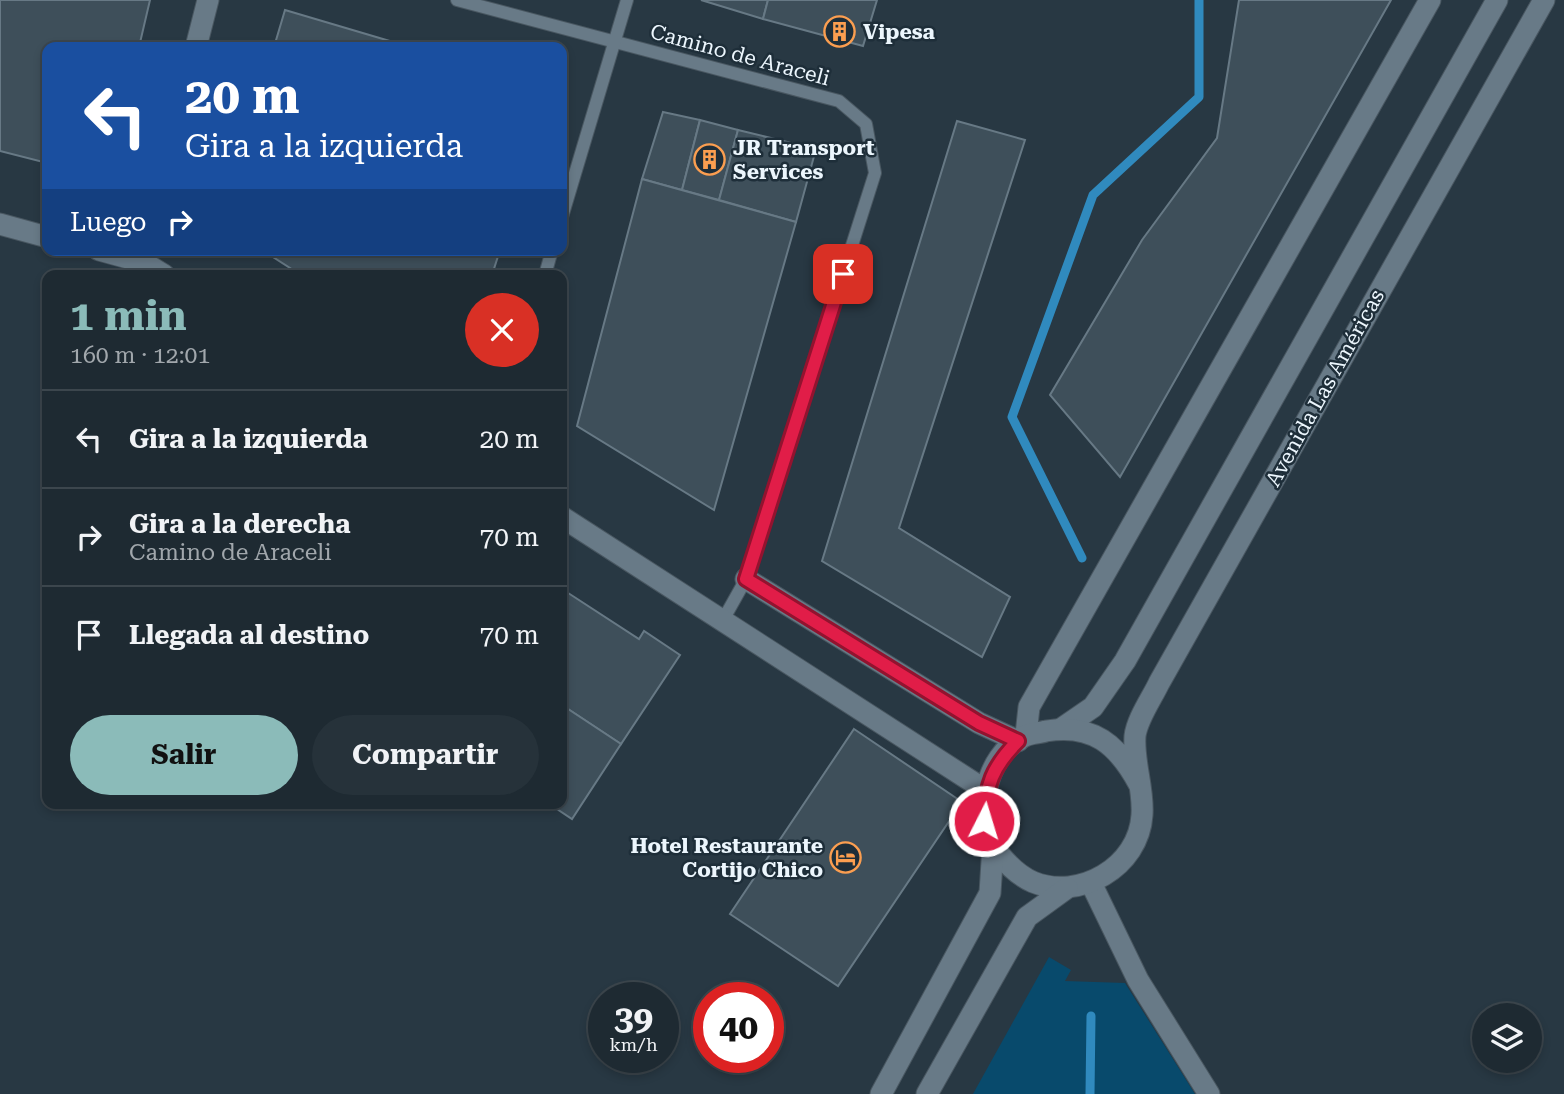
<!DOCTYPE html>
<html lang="es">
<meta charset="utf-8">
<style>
:root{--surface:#1e2a32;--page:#26323a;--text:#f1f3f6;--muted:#a1a7ac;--line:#3c464d;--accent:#8bbbb9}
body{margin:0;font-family:"Roboto Serif",serif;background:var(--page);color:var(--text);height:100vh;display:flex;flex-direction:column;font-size:26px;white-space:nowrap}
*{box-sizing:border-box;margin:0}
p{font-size:23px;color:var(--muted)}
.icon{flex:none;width:38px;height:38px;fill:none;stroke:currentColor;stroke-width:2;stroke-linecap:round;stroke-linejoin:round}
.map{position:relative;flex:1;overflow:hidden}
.side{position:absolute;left:42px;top:270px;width:525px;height:539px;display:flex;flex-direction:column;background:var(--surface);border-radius:14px;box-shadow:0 4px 10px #0003,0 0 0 2px var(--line)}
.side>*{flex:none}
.banner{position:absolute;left:42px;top:42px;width:525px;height:214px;border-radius:14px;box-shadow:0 4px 10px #0003,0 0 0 2px var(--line);background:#1a4fa0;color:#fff;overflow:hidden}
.controls{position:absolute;left:1472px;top:1003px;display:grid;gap:14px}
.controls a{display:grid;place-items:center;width:70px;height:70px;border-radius:50%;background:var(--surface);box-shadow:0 4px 10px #0003,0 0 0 2px var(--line);font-size:35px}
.speed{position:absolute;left:588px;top:982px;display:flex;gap:14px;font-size:35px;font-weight:700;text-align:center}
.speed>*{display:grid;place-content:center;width:91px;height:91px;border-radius:50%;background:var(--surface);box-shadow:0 4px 10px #0003,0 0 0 2px var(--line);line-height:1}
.speed small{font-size:18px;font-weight:400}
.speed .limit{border:10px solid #d22;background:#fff;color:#111}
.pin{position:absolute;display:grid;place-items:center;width:60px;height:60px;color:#fff;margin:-30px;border-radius:14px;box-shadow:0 4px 10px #0006}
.me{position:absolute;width:77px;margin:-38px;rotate:5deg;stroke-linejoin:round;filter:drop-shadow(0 0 5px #0008)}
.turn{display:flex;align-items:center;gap:24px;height:147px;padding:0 28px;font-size:32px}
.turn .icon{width:91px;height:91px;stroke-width:2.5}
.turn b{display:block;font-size:49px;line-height:60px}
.then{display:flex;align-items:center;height:66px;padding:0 28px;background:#0003;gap:14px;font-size:26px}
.round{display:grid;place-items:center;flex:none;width:74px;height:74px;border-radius:37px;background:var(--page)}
.head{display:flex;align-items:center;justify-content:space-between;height:119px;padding:0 28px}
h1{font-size:42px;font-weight:700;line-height:52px;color:var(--accent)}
.primary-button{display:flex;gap:14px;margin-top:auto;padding:14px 28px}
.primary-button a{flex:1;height:80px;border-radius:42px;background:var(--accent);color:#111;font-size:28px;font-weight:700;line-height:80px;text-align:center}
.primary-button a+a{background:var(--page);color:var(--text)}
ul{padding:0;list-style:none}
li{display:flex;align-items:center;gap:21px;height:98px;padding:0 28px;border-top:2px solid var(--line)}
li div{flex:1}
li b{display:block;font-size:26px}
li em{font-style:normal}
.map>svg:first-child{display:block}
.green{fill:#084a6c}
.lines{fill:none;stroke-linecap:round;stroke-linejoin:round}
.stream{stroke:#308abe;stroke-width:9}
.building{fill:#3e4f5a;stroke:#677985;stroke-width:2}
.service-casing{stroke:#495761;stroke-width:14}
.minor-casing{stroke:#495761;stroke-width:23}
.tertiary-casing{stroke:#495761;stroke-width:23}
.service{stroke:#687a87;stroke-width:12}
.minor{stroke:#687a87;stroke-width:21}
.tertiary{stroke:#687a87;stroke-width:21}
.route-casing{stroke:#92132f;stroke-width:18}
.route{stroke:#e11d48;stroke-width:12}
.labels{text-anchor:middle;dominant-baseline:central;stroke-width:5;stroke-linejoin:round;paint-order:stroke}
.poi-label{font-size:21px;font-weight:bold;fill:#ecf6fd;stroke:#1e2e39;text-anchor:start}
.street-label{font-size:21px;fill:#ecf6fd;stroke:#1e2e39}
</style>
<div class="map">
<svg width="1564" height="1094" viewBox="0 0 1564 1094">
<rect width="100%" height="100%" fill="#283843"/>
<!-- green -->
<polygon class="green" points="1049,957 1071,970 1065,981 1125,983 1195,1094 973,1094"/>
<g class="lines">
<!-- stream -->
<g class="stream">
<polyline points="1082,558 1012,417 1093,195 1199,97 1199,0"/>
<polyline points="1090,1094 1091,1016"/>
</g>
</g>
<!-- building -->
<g class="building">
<polygon points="0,0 150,0 139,47 47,47 47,163 0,151"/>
<polygon points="701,0 768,0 763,19"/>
<polygon points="768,0 877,0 863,46 763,19"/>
<polygon points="1239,0 1391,0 1120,477 1050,395 1142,240 1217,138"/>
<polygon points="285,10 410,47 274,47"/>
<polygon points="663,112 700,120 682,190 642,179"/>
<polygon points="700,120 738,130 719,200 682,190"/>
<polygon points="957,121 1025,140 899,528 1010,597 982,657 822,561"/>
<polygon points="738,130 816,149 796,222 719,200"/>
<polygon points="642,179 796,222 714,510 577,426"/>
<polygon points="262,250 500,250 492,275 301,275"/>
<polygon points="562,589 639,639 644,631 680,655 621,744 562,705"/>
<polygon points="562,705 621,744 572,819 548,803 562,803"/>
<polygon points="854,729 962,802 838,986 730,914"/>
</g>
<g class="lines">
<defs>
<g id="service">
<polyline points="457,0 839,101 866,124 875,173 746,579 723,620"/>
<polyline points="562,217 627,0"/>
<polyline points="545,275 552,250"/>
</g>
<g id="minor">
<polyline points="196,47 208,0"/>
<polyline points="0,224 47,237"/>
<polyline points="99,250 143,262 164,275"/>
<polyline points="562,517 985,790"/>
<polyline points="746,579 979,723 1018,741"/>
<polyline points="1026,735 1029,707 1430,0"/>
<polyline points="1091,883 1138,980 1209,1094"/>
</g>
<g id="tertiary">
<polyline points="1061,729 1093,707 1125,661 1497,0"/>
<path d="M1139,784C1118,745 1093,723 1046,731C1040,733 1031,733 1025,736C983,755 972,822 1000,855C1009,866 1019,876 1033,882C1079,901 1139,867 1142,815C1144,789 1133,762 1135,736C1137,719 1152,698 1159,683L1544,0"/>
<polyline points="881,1094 990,893 993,846"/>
<polyline points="927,1094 1027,917 1067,888"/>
</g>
</defs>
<!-- service casing -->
<use href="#service" class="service-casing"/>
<!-- minor casing -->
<use href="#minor" class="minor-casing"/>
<!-- tertiary casing -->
<use href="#tertiary" class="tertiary-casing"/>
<!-- service -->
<use href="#service" class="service"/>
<!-- minor -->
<use href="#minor" class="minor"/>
<!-- tertiary -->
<use href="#tertiary" class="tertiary"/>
</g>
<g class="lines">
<defs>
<path id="route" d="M843,274L746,579L979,723L1018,741C992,767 986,785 984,821"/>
</defs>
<!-- route casing -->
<use href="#route" class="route-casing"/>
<!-- route -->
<use href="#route" class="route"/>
</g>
<!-- icons -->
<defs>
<symbol id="building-ring" viewBox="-11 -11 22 22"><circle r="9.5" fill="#1e2e39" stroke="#fb9e50" stroke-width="1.5"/><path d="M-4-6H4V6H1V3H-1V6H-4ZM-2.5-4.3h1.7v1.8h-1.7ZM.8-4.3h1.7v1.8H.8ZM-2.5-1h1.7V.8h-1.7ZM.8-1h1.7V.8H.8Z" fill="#fb9e50"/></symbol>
<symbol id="hotel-ring" viewBox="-11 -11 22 22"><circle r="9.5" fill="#1e2e39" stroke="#fb9e50" stroke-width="1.5"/><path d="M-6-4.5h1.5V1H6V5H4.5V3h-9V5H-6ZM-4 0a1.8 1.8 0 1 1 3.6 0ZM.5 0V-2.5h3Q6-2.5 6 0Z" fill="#fb9e50"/></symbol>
</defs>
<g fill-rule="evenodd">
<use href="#building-ring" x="822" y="14" width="35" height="35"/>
<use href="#building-ring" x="692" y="142" width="35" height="35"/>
<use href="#hotel-ring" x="828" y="840" width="35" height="35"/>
</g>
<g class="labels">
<!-- poi labels -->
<g class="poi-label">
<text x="863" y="32">Vipesa</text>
<text x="733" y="148">JR Transport<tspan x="733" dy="24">Services</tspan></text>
<text x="823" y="846" text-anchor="end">Hotel Restaurante<tspan x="823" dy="24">Cortijo Chico</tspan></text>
</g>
<!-- street labels -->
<g class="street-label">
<text transform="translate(740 55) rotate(15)">Camino de Araceli</text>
<text transform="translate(1325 388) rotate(-61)">Avenida Las Américas</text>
</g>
</g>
</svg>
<div class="controls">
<a><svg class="icon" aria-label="layers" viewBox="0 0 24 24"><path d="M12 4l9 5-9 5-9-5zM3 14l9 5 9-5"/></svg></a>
</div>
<div class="speed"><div>39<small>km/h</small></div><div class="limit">40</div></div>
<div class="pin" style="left:843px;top:274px;background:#d93025"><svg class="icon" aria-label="arrive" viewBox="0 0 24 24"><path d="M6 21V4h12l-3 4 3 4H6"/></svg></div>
<svg class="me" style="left:984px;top:821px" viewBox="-20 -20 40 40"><circle r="17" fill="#e11d48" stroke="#fff" stroke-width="3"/><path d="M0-11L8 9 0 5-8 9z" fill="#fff"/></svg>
<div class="banner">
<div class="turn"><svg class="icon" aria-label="left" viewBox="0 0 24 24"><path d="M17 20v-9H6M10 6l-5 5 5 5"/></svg><div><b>20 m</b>Gira a la izquierda</div></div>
<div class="then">Luego<svg class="icon" aria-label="right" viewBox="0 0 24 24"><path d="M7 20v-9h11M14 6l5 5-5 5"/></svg></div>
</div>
<section class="side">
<div class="head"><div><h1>1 min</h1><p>160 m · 12:01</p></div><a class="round" style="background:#d93025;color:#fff"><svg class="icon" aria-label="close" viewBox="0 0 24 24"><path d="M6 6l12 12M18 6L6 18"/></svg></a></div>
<ul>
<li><svg class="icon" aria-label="left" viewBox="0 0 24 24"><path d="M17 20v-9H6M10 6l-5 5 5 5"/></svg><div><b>Gira a la izquierda</b></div><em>20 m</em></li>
<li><svg class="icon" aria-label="right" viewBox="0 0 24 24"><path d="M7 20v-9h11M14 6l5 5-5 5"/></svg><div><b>Gira a la derecha</b><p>Camino de Araceli</p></div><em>70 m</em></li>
<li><svg class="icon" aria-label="arrive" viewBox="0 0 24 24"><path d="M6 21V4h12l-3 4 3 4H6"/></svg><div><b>Llegada al destino</b></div><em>70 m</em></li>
</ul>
<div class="primary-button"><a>Salir</a><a>Compartir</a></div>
</section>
</div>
